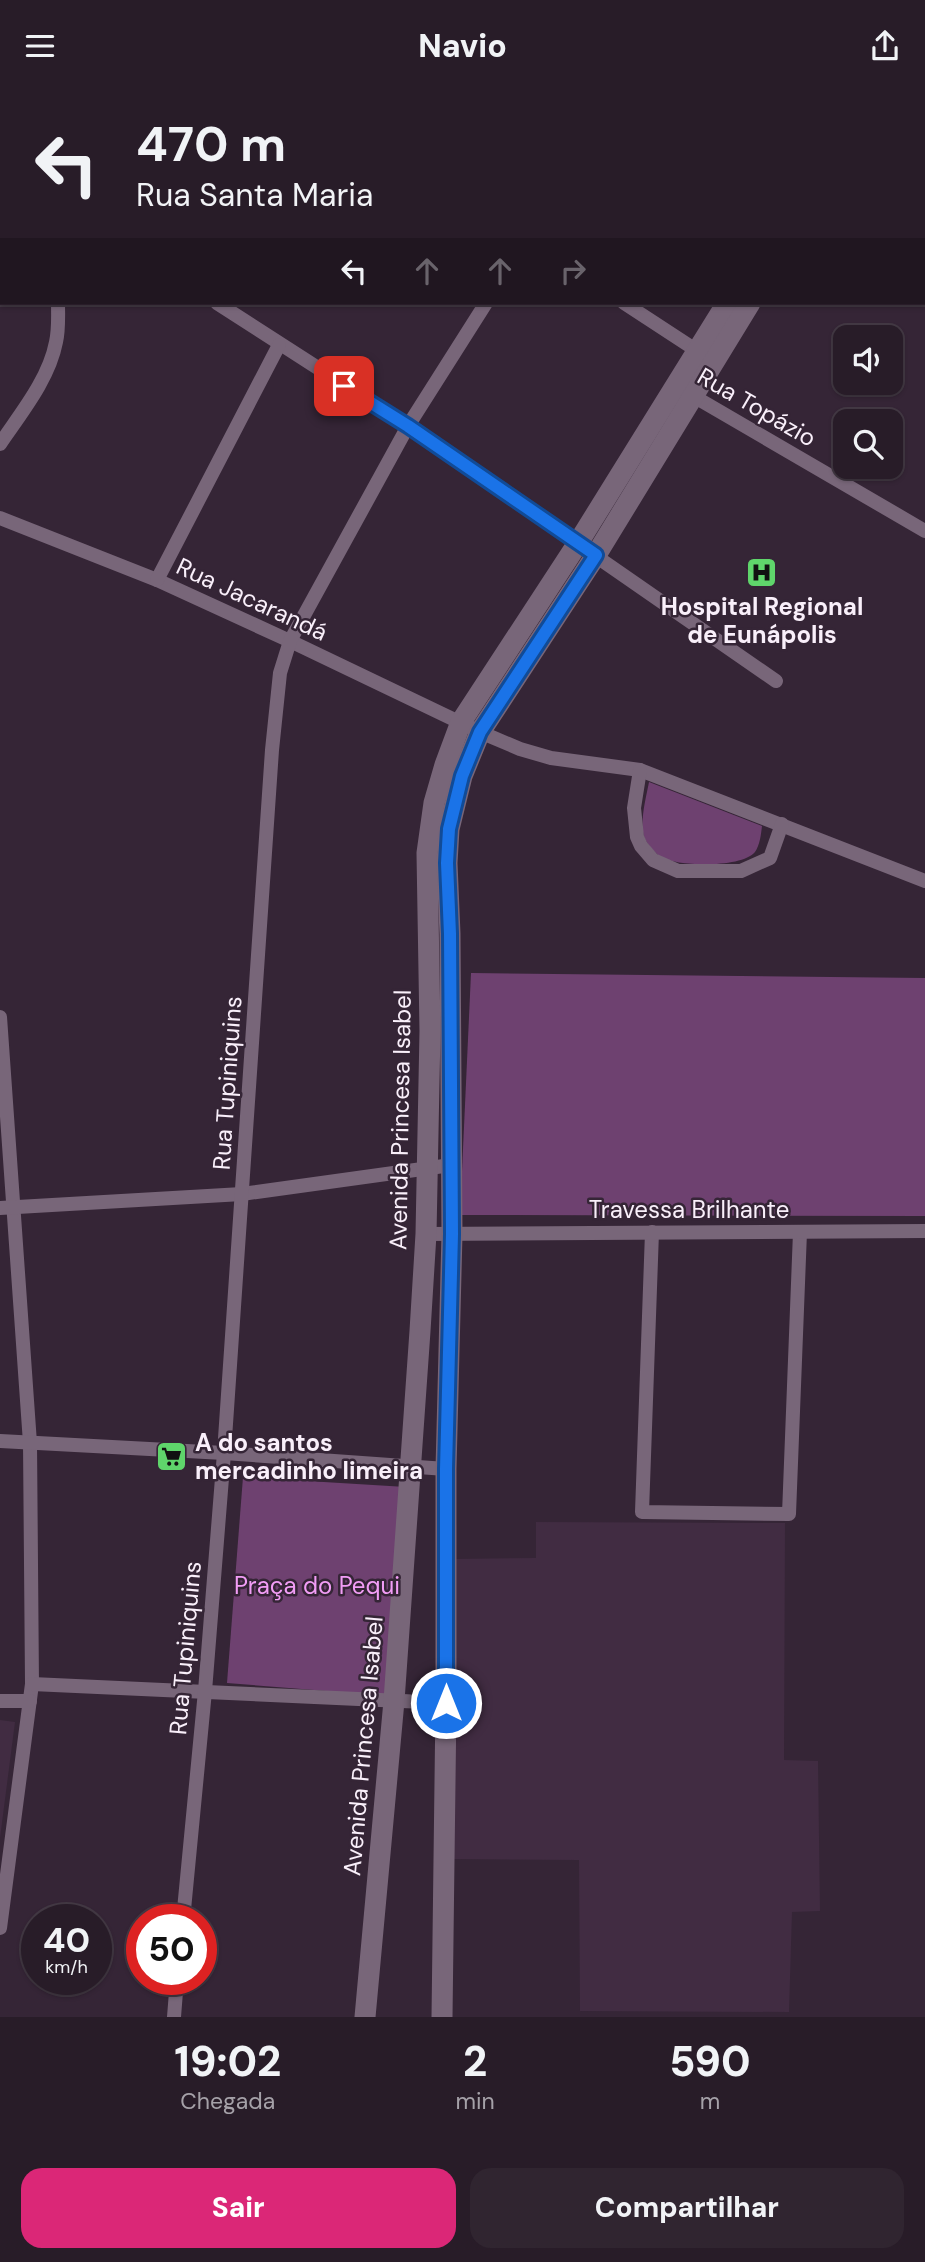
<!DOCTYPE html>
<html lang="pt">
<meta charset="utf-8">
<style>
:root{--surface:#281c28;--page:#302530;--text:#f1f3f6;--muted:#a5a1a8;--line:#443a45;--accent:#db2777}
body{margin:0;font-family:"DM Sans",sans-serif;background:var(--page);color:var(--text);height:100vh;display:flex;flex-direction:column;font-size:26px;white-space:nowrap}
*{box-sizing:border-box;margin:0}
p{font-size:23px;color:var(--muted)}
.icon{flex:none;width:38px;height:38px;fill:none;stroke:currentColor;stroke-width:2;stroke-linecap:round;stroke-linejoin:round}
.map{position:relative;height:1926px;overflow:hidden}
.side{display:flex;flex-direction:column;background:var(--surface);flex:1}
.side>*{flex:none}
.guide{position:absolute;left:0px;top:0px;width:926px;height:214px;box-shadow:0 2px 5px #0004,0 0 0 2px var(--line);background:#281c28;color:var(--text);overflow:hidden}
.fabs{position:absolute;left:833px;top:234px;display:grid;gap:14px}
.fabs a{display:grid;place-items:center;width:70px;height:70px;border-radius:14px;background:var(--surface);box-shadow:0 2px 5px #0004,0 0 0 2px var(--line);font-size:35px}
.speed{position:absolute;left:21px;top:1813px;display:flex;gap:14px;font-size:35px;font-weight:700;text-align:center}
.speed>*{display:grid;place-content:center;width:91px;height:91px;border-radius:50%;background:var(--surface);box-shadow:0 2px 5px #0004,0 0 0 2px var(--line);line-height:1}
.speed small{font-size:18px;font-weight:400}
.speed .limit{border:10px solid #d22;background:#fff;color:#111}
.pin{position:absolute;display:grid;place-items:center;width:60px;height:60px;color:#fff;margin:-30px;border-radius:14px;box-shadow:0 4px 10px #0006}
.me{position:absolute;width:77px;margin:-38px;rotate:0deg;stroke-linejoin:round;filter:drop-shadow(0 0 5px #0008)}
.turn{display:flex;align-items:center;gap:24px;height:147px;padding:0 21px;font-size:32px}
.turn .icon{width:91px;height:91px;stroke-width:2.5}
.turn b{display:block;font-size:49px;line-height:60px}
.lanes{display:flex;align-items:center;height:66px;padding:0 21px;background:#0003;justify-content:center;gap:35px;direction:ltr}
.lanes .off{opacity:.35}
.eta{display:flex;justify-content:space-evenly;align-items:center;height:119px;text-align:center}
.eta b{font-size:42px;font-weight:800;line-height:49px}
.button{display:flex;gap:14px;margin-top:auto;padding:14px 21px}
.button a{flex:1;height:80px;border-radius:21px;background:var(--accent);color:#fff;font-size:28px;font-weight:800;line-height:80px;text-align:center}
.button a+a{background:var(--page);color:var(--text)}
header{display:flex;justify-content:space-between;align-items:center;height:91px;padding:0 21px;background:var(--surface);font-size:32px;font-weight:800}
.map>svg:first-child{display:block}
.built{fill:#412c42}
.green{fill:#6e4170}
.lines{fill:none;stroke-linecap:round;stroke-linejoin:round}
.street{stroke:#786679;stroke-width:14}
.secondary{stroke:#786679;stroke-width:21}
.route-casing{stroke:#114b97;stroke-width:18}
.route{stroke:#1a73e8;stroke-width:12}
.labels{text-anchor:middle;dominant-baseline:central;stroke-width:5;stroke-linejoin:round;paint-order:stroke}
.street-label{font-size:24px;fill:#f9effa;stroke:#352536}
.poi-label{font-size:24px;font-weight:bold;fill:#f9effa;stroke:#352536}
.park-label{font-size:24px;fill:#f29df6;stroke:#352536}
</style>
<header><svg class="icon" aria-label="menu" viewBox="0 0 24 24"><path d="M4 6h16M4 12h16M4 18h16"/></svg>Navio<svg class="icon" aria-label="share" viewBox="0 0 24 24"><path d="M12 15V3M7 8l5-5 5 5M5 13v7h14v-7"/></svg></header>
<div class="map">
<svg width="925" height="1926" viewBox="0 0 925 1926">
<rect width="100%" height="100%" fill="#352536"/>
<!-- built -->
<g class="built">
<polygon points="536,1431 785,1432 784,1669 818,1670 820,1820 792,1821 789,1921 580,1920 579,1769 452,1768 453,1468 536,1467"/>
<polygon points="0,1629 15,1631 0,1747"/>
</g>
<!-- green -->
<g class="green">
<path d="M649,691L762,735C761,743 760,754 755,761C742,777 678,776 661,766C656,763 649,755 646,750C638,736 646,707 649,691Z"/>
<polygon points="471,882 925,887 925,1125 460,1124"/>
<polygon points="243,1386 406,1396 390,1605 227,1592"/>
</g>
<g class="lines">
<!-- street -->
<g class="street">
<polyline points="308,0 311,2"/>
<polyline points="54,2 54,0"/>
<polyline points="384,2 385,0"/>
<polyline points="610,2 611,0"/>
<polyline points="217,212 408,335 776,590"/>
<polyline points="624,212 702,263"/>
<polyline points="688,302 925,440"/>
<path d="M0,353C21,322 49,288 56,251C59,238 58,224 58,212"/>
<polyline points="0,427 157,489 290,550 480,641 520,658 551,667 640,679 925,790"/>
<polyline points="157,489 279,254"/>
<polyline points="640,679 634,717 637,746 641,755 653,769 678,780 741,780 770,767 782,733"/>
<polyline points="0,926 30,1352 32,1593 0,1837"/>
<polyline points="0,1117 242,1103 451,1074"/>
<polyline points="652,1141 642,1421 789,1423 800,1141"/>
<polyline points="426,1143 925,1140"/>
<polyline points="0,1350 224,1362 446,1378"/>
<polyline points="32,1593 446,1612"/>
<polyline points="0,1610 30,1610"/>
<polyline points="183,1829 205,1600 224,1362 272,659 280,582 290,550 408,335 486,212"/>
<polyline points="174,1926 177,1888"/>
</g>
<!-- secondary -->
<g class="secondary">
<polyline points="859,2 861,0"/>
<polyline points="882,2 883,0"/>
<polyline points="365,1926 394,1610 420,1240 426,1143 430,940 427,762 434,712 445,674 461,631 578,452 727,212"/>
<polyline points="442,1926 446,1612 446,1378 452,1143 450,843 447,772 449,738 462,685 480,641 596,464 750,212"/>
</g>
</g>
<g class="lines">
<defs>
<polyline id="route" points="344,295 408,335 596,464 480,641 462,685 449,738 447,772 450,843 452,1143 446,1378 446,1612"/>
</defs>
<!-- route casing -->
<use href="#route" class="route-casing"/>
<!-- route -->
<use href="#route" class="route"/>
</g>
<!-- icons -->
<defs>
<symbol id="hospital-square" viewBox="-11 -11 22 22"><rect x="-9" y="-9" width="18" height="18" rx="4" fill="#5fd56b" stroke="#352536"/><path d="M-5-5h3v3.5h4V-5h3V5h-3V1.5h-4V5h-3Z" fill="#111"/></symbol>
<symbol id="supermarket-square" viewBox="-11 -11 22 22"><rect x="-9" y="-9" width="18" height="18" rx="4" fill="#5fd56b" stroke="#352536"/><path d="M-6-5.5h2.5l.6 2H6L4.5 2H-2.5L-4.4-4H-6ZM-1.5 3.2a1.3 1.3 0 1 0 .1 0ZM3 3.2a1.3 1.3 0 1 0 .1 0Z" fill="#111"/></symbol>
</defs>
<g fill-rule="evenodd">
<use href="#hospital-square" x="744" y="464" width="35" height="35"/>
<use href="#supermarket-square" x="154" y="1348" width="35" height="35"/>
</g>
<g class="labels">
<!-- street labels -->
<g class="street-label">
<text transform="translate(757 316) rotate(30)">Rua Topázio</text>
<text transform="translate(252 508) rotate(25)">Rua Jacarandá</text>
<text transform="translate(227 992) rotate(-86)">Rua Tupiniquins</text>
<text transform="translate(400 1029) rotate(-89)">Avenida Princesa Isabel</text>
<text x="689" y="1118">Travessa Brilhante</text>
<text transform="translate(185 1557) rotate(-85)">Rua Tupiniquins</text>
<text transform="translate(363 1655) rotate(-85)">Avenida Princesa Isabel</text>
</g>
<!-- poi labels -->
<g class="poi-label">
<text x="762" y="515">Hospital Regional<tspan x="762" dy="28">de Eunápolis</tspan></text>
<text x="195" y="1351" text-anchor="start">A do santos<tspan x="195" dy="28">mercadinho limeira</tspan></text>
</g>
<!-- park labels -->
<g class="park-label">
<text x="317" y="1494">Praça do Pequi</text>
</g>
</g>
</svg>
<div class="fabs">
<a><svg class="icon" aria-label="sound" viewBox="0 0 24 24"><path d="M4 9h4l5-4v14l-5-4H4zM17 9q2 3 0 6"/></svg></a>
<a><svg class="icon" aria-label="search" viewBox="0 0 24 24"><circle cx="10" cy="10" r="6"/><path d="M15 15l6 6"/></svg></a>
</div>
<div class="speed"><div>40<small>km/h</small></div><div class="limit">50</div></div>
<div class="pin" style="left:344px;top:295px;background:#d93025"><svg class="icon" aria-label="arrive" viewBox="0 0 24 24"><path d="M6 21V4h12l-3 4 3 4H6"/></svg></div>
<svg class="me" style="left:446px;top:1612px" viewBox="-20 -20 40 40"><circle r="17" fill="#1a73e8" stroke="#fff" stroke-width="3"/><path d="M0-11L8 9 0 5-8 9z" fill="#fff"/></svg>
<div class="guide">
<div class="turn"><svg class="icon" aria-label="left" viewBox="0 0 24 24"><path d="M17 20v-9H6M10 6l-5 5 5 5"/></svg><div><b>470 m</b>Rua Santa Maria</div></div>
<div class="lanes"><svg class="icon" aria-label="left" viewBox="0 0 24 24"><path d="M17 20v-9H6M10 6l-5 5 5 5"/></svg><svg class="icon off" aria-label="ahead" viewBox="0 0 24 24"><path d="M12 20V5M6 11l6-6 6 6"/></svg><svg class="icon off" aria-label="ahead" viewBox="0 0 24 24"><path d="M12 20V5M6 11l6-6 6 6"/></svg><svg class="icon off" aria-label="right" viewBox="0 0 24 24"><path d="M7 20v-9h11M14 6l5 5-5 5"/></svg></div>
</div>
</div>
<section class="side">
<div class="eta">
<div><b>19:02</b><p>Chegada</p></div>
<div><b>2</b><p>min</p></div>
<div><b>590</b><p>m</p></div>
</div>
<div class="button"><a>Sair</a><a>Compartilhar</a></div>
</section>
